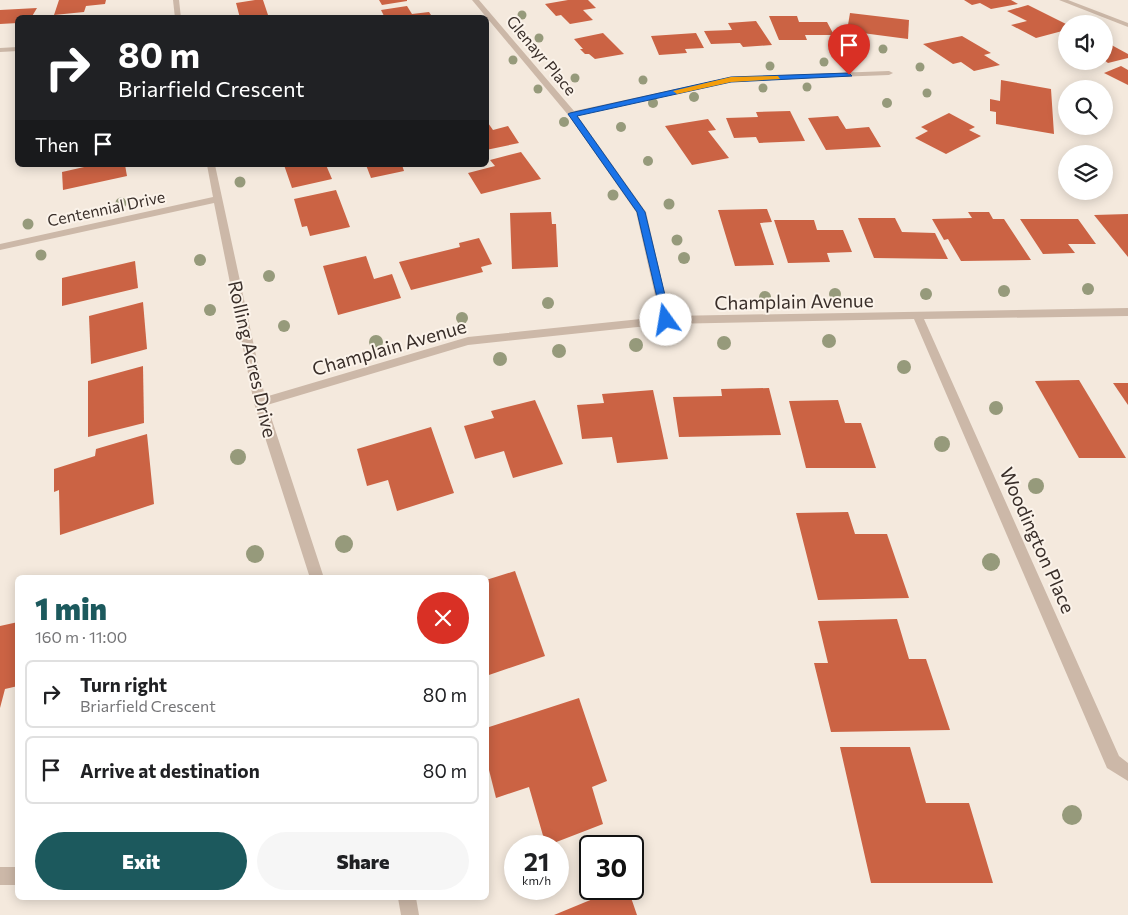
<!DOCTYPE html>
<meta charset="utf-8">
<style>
:root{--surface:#fff;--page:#f6f6f6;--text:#202124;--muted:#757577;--line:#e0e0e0;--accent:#1c595d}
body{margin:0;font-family:Commissioner,sans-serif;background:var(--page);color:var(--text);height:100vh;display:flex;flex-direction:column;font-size:19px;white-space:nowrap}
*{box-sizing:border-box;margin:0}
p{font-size:16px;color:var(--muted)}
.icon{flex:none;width:28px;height:28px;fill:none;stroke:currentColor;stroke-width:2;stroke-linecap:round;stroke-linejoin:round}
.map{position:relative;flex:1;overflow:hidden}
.panel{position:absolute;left:15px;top:575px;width:474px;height:325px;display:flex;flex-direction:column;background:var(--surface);border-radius:8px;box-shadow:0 2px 12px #0003}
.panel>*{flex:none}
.banner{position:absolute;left:15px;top:15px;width:474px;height:152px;border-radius:8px;box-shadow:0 2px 12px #0003;background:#202124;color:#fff;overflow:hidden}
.tools{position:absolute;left:1058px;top:15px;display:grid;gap:10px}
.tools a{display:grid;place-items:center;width:55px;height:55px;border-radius:50%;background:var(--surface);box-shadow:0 2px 12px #0003;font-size:25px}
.speed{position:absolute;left:504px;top:835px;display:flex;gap:10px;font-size:25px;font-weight:700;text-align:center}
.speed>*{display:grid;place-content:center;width:65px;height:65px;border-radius:50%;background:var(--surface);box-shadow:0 2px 12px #0003;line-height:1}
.speed small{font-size:12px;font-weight:400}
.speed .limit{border:2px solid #111;border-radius:8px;background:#fff;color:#111}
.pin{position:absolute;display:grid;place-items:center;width:42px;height:42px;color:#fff;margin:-51px -21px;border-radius:50% 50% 50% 0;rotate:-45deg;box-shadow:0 0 5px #0007}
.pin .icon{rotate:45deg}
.me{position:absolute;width:55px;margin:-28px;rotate:347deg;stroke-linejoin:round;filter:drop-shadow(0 0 4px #0008)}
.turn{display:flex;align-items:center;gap:18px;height:105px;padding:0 20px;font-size:22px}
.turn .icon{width:65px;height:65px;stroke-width:2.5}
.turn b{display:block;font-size:35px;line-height:42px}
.then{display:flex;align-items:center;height:48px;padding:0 20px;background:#0003;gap:10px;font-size:19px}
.round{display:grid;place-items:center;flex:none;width:52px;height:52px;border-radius:26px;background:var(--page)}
.headline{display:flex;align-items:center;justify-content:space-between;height:85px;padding:0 20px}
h1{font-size:30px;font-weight:800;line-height:38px;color:var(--accent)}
.action{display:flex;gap:10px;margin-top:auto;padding:10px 20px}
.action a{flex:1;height:58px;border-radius:30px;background:var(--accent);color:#fff;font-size:20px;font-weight:800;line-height:58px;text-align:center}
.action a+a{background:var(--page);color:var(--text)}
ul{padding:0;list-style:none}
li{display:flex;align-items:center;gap:15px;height:68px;margin:0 10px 8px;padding:0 10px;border:2px solid var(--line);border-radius:8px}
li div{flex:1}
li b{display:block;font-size:19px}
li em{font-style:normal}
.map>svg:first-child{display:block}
.building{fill:#cb6344}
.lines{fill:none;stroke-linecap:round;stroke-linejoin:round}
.street{fill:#ccb8a8;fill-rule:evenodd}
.tree{fill:#969a7b}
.route{fill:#1a73e8;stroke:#114b97}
.slow{fill:#f59e0b}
.labels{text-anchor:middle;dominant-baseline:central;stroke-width:4;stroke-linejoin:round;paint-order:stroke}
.far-street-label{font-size:16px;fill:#392e29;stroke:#fbf3ea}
.street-label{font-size:19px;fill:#392e29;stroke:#fbf3ea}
</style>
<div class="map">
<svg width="1128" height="915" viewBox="0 0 1128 915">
<rect width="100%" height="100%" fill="#f4e9dd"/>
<!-- building -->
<g class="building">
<polygon points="59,0 106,0 105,4 86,6 84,12 54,15"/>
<polygon points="255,0 263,0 269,18 240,18 236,3"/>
<polygon points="379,0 407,0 407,1 382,5"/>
<polygon points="568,0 588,0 596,8 583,10 593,20 570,24 561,15 556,16 545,4"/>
<polygon points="964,0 1011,0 1018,4 991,9 980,3 972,5"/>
<polygon points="1028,5 1066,24 1066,30 1036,38 1011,25 1027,21 1007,11"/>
<polygon points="407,6 412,14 429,12 433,18 385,18 381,10"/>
<polygon points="37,8 31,18 18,18 18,23 0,24 0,10"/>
<polygon points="850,13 909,20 908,39 847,31"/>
<polygon points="769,16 797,16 799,22 827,22 834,35 805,35 807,40 779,40"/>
<polygon points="756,21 772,45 743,47 740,43 711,44 704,31 732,30 728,23"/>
<polygon points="603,33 624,54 595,59 589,54 585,54 580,49 583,49 574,39"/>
<polygon points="696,33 704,48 685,49 687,53 659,55 651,36"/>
<polygon points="962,36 991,53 984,55 1000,65 974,71 961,62 953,64 923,44"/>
<polygon points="1104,41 1128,54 1128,58 1108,63 1104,60"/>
<polygon points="1121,66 1128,70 1128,85 1104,73"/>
<polygon points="1001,80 1051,89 1054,134 996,124 996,112 990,111 990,99 1000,101"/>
<polygon points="790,111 805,141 759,143 756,137 734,138 726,118 758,117 756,112"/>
<polygon points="949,113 975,127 969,130 981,136 946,154 915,138 928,131 921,127"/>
<polygon points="838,116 846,129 869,127 881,147 826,150 808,118"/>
<polygon points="708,119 716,130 708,131 729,158 692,165 665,126"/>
<polygon points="486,120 493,130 508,126 519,143 486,150"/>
<polygon points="521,152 541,179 481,194 468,173 495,166 490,160"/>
<polygon points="93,165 125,165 127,176 63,190 62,172"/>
<polygon points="284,165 326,165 332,179 292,188"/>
<polygon points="366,165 402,165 404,171 371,178"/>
<polygon points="336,190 350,227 310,236 307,226 302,227 294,199"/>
<polygon points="767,209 772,222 760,223 774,265 735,266 718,210"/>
<polygon points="551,212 552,224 556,224 558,267 512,269 510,213"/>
<polygon points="968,212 989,212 993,219 1004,219 1031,260 961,261 948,239 944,240 932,219 972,218"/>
<polygon points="1128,214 1128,257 1094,215"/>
<polygon points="858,218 895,218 902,232 935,233 948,259 874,258"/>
<polygon points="1020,219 1078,219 1096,244 1068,244 1075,253 1043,254"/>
<polygon points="774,220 814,220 817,230 843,230 852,252 827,253 830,262 788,263"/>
<polygon points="479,238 492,264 481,267 483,272 411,290 399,262 460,247 459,243"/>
<polygon points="366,256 374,279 392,274 401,298 338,315 323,266"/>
<polygon points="135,261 138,288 62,306 62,278"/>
<polygon points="143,302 147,349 91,364 89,316"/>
<polygon points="143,366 144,423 88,437 88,381"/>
<polygon points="1079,380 1126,458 1079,458 1035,381"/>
<polygon points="1113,383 1128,383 1128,405"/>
<polygon points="769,388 781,435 679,437 673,397 722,396 721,389"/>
<polygon points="653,390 668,459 617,463 612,437 582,439 577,405 604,403 602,394"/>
<polygon points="535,400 563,464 513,478 504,451 475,459 464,426 494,418 491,411"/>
<polygon points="838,400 845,423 861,423 876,468 806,468 789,401"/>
<polygon points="431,427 454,493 397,511 388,480 367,486 357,449"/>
<polygon points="147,434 154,504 60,535 59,490 54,492 54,469 95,456 96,449"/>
<polygon points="848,512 855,534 887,534 909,598 818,600 796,513"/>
<polygon points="515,571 545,656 486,676 486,580"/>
<polygon points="897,619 909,659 926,659 950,730 831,732 814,663 828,663 818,621"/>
<polygon points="18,622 18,686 5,689 0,708 0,626"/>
<polygon points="579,698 607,781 592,787 603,824 546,846 529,787 496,798 486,758 486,728"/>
<polygon points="840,747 910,747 926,803 969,803 993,883 871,883"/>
<polygon points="617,889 628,889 637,915 554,915"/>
</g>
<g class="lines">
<!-- street -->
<g class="street">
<polygon points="173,0 179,0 181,18 175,18"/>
<polygon points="472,0 479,0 574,111 731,77 889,71 893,73 889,75 731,81 577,115 646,212 670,316 1128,308 1128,316 924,319 1119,756 1128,763 1128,781 1107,768 914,319 666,324 468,345 267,405 324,578 310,578 254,403 214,203 0,250 0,244 213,197 207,165 215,165 265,397 468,337 660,317 636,212 569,116"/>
<polygon points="1059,0 1068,0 1128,23 1128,27"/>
<polygon points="18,47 18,51 0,52 0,48"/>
<rect x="0" y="867" width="18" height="18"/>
<polygon points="398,898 416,898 419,915 401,915"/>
</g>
</g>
<!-- trees -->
<g class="tree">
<circle cx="522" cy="15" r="4.5"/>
<circle cx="539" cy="38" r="4.5"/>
<circle cx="883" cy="49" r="4.5"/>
<circle cx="513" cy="60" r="4.5"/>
<circle cx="824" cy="62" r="4.5"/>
<circle cx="770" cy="66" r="4.5"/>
<circle cx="920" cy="67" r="4.5"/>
<circle cx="575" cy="78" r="4.5"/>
<circle cx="643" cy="80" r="4.5"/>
<circle cx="807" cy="87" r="4.5"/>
<circle cx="763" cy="88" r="4.5"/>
<circle cx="538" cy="89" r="4.5"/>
<circle cx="927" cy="93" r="4.5"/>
<circle cx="694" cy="97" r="5"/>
<circle cx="653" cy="103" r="5"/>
<circle cx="887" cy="103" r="5"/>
<circle cx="564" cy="122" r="5"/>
<circle cx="621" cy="127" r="5"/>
<circle cx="648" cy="161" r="5"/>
<circle cx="240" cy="182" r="5.5"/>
<circle cx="613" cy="195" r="5.5"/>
<circle cx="121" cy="203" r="5.5"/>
<circle cx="669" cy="204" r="5.5"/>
<circle cx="28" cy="224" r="5.5"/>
<circle cx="677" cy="240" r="5.5"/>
<circle cx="41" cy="255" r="5.5"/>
<circle cx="684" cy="258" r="6"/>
<circle cx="200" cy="260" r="6"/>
<circle cx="269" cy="276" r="6"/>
<circle cx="1088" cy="289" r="6"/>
<circle cx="1004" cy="291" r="6"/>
<circle cx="835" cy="294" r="6"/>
<circle cx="926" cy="294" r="6"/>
<circle cx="765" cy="297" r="6"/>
<circle cx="548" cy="303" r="6"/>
<circle cx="210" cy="310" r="6"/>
<circle cx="462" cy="318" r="6"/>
<circle cx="284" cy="326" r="6"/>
<circle cx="829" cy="341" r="7"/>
<circle cx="376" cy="342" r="7"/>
<circle cx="724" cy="343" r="7"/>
<circle cx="636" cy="345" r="7"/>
<circle cx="559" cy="351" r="7"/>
<circle cx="500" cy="359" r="7"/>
<circle cx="904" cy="367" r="7"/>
<circle cx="996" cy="408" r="7"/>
<circle cx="942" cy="444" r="8"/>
<circle cx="238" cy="457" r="8"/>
<circle cx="1036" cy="486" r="8"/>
<circle cx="344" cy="544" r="9"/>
<circle cx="255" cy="554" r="9"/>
<circle cx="991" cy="562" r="9"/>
<circle cx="1072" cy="815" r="10"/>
</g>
<!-- route -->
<polygon class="route" points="849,73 852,76 731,82 577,116 645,212 671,320 670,323 663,323 637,212 568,114 570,113 731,77"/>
<!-- slow -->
<polygon class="slow" points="778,76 780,79 731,82 677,94 673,91 731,77"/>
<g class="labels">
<!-- far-street labels -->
<g class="far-street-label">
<text transform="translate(542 55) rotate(50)">Glenayr Place</text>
<text transform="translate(106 208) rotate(-12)">Centennial Drive</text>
</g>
<!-- street labels -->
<g class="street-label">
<text transform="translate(794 301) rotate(-1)">Champlain Avenue</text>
<text transform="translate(389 347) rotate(-16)">Champlain Avenue</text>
<text transform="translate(253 359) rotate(77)">Rolling Acres Drive</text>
<text transform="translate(1038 540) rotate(66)">Woodington Place</text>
</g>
</g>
</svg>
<div class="tools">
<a><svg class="icon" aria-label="sound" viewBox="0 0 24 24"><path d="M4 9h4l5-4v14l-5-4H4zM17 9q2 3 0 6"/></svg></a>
<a><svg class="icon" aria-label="search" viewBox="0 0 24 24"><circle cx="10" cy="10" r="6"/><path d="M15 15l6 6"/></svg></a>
<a><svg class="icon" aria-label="layers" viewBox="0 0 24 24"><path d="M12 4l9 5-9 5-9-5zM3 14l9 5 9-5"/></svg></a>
</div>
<div class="speed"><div>21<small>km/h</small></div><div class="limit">30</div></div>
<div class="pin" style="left:849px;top:75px;background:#d93025"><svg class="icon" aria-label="arrive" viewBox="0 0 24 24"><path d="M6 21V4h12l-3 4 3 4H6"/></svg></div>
<svg class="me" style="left:666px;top:320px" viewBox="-20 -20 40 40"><circle r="19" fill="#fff"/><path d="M0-13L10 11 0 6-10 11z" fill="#1a73e8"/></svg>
<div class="banner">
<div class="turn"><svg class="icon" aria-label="right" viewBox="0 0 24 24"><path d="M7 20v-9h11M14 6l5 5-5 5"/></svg><div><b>80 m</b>Briarfield Crescent</div></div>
<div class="then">Then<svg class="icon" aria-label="arrive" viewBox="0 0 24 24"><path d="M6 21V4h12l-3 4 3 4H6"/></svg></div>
</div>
<section class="panel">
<div class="headline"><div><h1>1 min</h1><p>160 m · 11:00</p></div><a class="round" style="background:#d93025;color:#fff"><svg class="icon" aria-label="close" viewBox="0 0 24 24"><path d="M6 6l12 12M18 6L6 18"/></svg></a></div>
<ul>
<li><svg class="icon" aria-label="right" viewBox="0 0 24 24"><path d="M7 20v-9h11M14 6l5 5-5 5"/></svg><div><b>Turn right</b><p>Briarfield Crescent</p></div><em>80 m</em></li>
<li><svg class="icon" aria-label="arrive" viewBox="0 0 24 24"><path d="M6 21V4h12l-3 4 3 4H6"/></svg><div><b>Arrive at destination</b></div><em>80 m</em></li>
</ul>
<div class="action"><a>Exit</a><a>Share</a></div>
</section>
</div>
